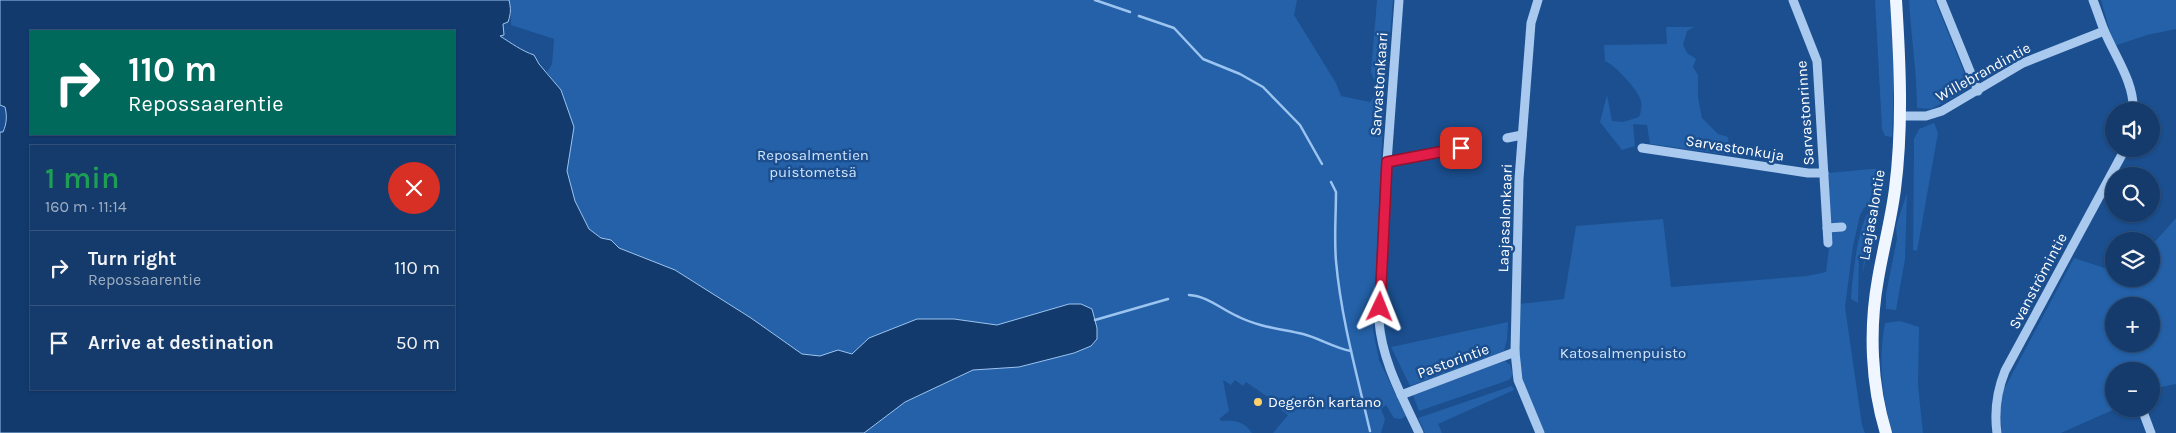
<!DOCTYPE html>
<meta charset="utf-8">
<style>
:root{--surface:#143b6b;--page:#214673;--text:#f1f3f6;--muted:#9dadc1;--line:#33557e}
body{margin:0;font-family:Karla,sans-serif;background:var(--page);color:var(--text);height:100vh;display:flex;flex-direction:column;font-size:19px;white-space:nowrap}
*{box-sizing:border-box;margin:0}
p{font-size:16px;color:var(--muted)}
.icon{flex:none;width:28px;height:28px;fill:none;stroke:currentColor;stroke-width:2;stroke-linecap:round;stroke-linejoin:round}
.map{position:relative;flex:1;overflow:hidden}
.sheet{position:absolute;left:30px;top:145px;width:425px;height:245px;display:flex;flex-direction:column;background:var(--surface);border-radius:0px;box-shadow:0 1px 4px #0004,0 0 0 1px var(--line)}
.sheet>*{flex:none}
.top-card{position:absolute;left:30px;top:30px;width:425px;height:105px;border-radius:0px;box-shadow:0 1px 4px #0004,0 0 0 1px var(--line);background:#00695c;color:#fff;overflow:hidden}
.tools{position:absolute;left:2105px;top:102px;display:grid;gap:10px}
.tools a{display:grid;place-items:center;width:55px;height:55px;border-radius:50%;background:var(--surface);box-shadow:0 1px 4px #0004,0 0 0 1px var(--line);font-size:25px}
.pin{position:absolute;display:grid;place-items:center;width:42px;height:42px;color:#fff;margin:-21px;border-radius:10px;box-shadow:0 2px 8px #0006}
.me{position:absolute;width:55px;margin:-28px;rotate:2deg;stroke-linejoin:round;filter:drop-shadow(0 0 4px #0008)}
.turn{display:flex;align-items:center;gap:18px;height:105px;padding:0 15px;font-size:22px}
.turn .icon{width:65px;height:65px;stroke-width:2.5}
.turn b{display:block;font-size:35px;line-height:42px}
.round{display:grid;place-items:center;flex:none;width:52px;height:52px;border-radius:26px;background:var(--page)}
.overview{display:flex;align-items:center;justify-content:space-between;height:85px;padding:0 15px}
h1{font-size:30px;font-weight:600;line-height:38px;color:#1e9e55}
ul{padding:0;list-style:none}
li{display:flex;align-items:center;gap:15px;height:75px;padding:0 15px;border-top:1px solid var(--line)}
li div{flex:1}
li b{display:block;font-size:19px}
li em{font-style:normal}
.map>svg:first-child{display:block}
.green{fill:#2461a8;fill-rule:evenodd}
.water{fill:#123a6d;stroke:#9cc4f0;fill-rule:evenodd}
.lines{fill:none;stroke-linecap:round;stroke-linejoin:round}
.stream{stroke:#9cc4f0;stroke-width:2.5}
.minor{stroke:#a9c9ee;stroke-width:9}
.major{stroke:#f0f6ff;stroke-width:12}
.route-casing{stroke:#92132f;stroke-width:12}
.route{stroke:#e11d48;stroke-width:9}
.poi-dot{fill:#ffd166;stroke:#1b4f8f;stroke-width:2}
.labels{text-anchor:middle;dominant-baseline:central;stroke-width:5;stroke-linejoin:round;paint-order:stroke}
.street-label{font-size:15px;fill:#fff;stroke:#1b4f8f}
.park-label{font-size:15px;fill:#cfe3fa;stroke:#1b4f8f}
.poi-label{font-size:15px;fill:#fff;stroke:#1b4f8f;text-anchor:start}
</style>
<div class="map">
<svg width="2176" height="433" viewBox="0 0 2176 433">
<rect width="100%" height="100%" fill="#1b4f8f"/>
<!-- green -->
<g class="green">
<path d="M509,0H1297L1294,15L1336,83L1341,96L1370,102L1375,95L1384,100L1373,330L1379,360L1406,416L1401,419L1394,418L1386,405L1381,409L1385,419L1381,433H1273L1288,415L1281,410L1282,407L1246,382L1243,386L1235,380L1231,385L1223,380L1229,411L1219,419L1222,421C1234,419 1245,422 1252,433H864L905,402L973,370L1019,367L1042,361L1097,329L1095,320L1069,304L997,325L954,319H917L869,338L853,354L838,350L820,356L802,354L751,318L675,270L619,248L611,240L601,238L588,229L575,201L567,171L574,127L561,90L547,72L552,64L554,39L511,25V9Z"/>
<polygon points="1377,0 1393,0 1386,84 1374,80 1371,72"/>
<polygon points="1875,0 1890,0 1894,76 1892,137 1885,136 1882,129"/>
<path d="M1909,0H1935L1968,82L1963,92L1931,109L1917,108C1917,72 1911,36 1909,0Z"/>
<polygon points="2101,0 2176,0 2176,29 2147,35 2114,46"/>
<path d="M1666,27H1694L1687,31L1683,45L1687,53L1696,59L1693,67L1698,75V98L1702,118L1718,134L1728,137L1730,155L1650,144L1647,125L1633,124L1635,146L1622,150L1600,122L1607,95L1612,121L1623,122L1639,117C1641,112 1642,107 1641,101C1639,91 1615,65 1605,61L1604,45L1667,44Z"/>
<polygon points="1934,123 1938,133 1917,251 1913,250 1914,139 1919,129"/>
<polygon points="1871,169 1877,169 1878,171 1875,203 1864,208 1860,215 1853,246 1845,307 1862,425 1865,433 1544,433 1522,383 1519,360 1519,304 1564,299 1576,226 1663,219 1671,287 1807,276 1826,272 1829,248 1833,242 1831,231 1835,224 1831,222 1830,218 1827,177 1828,173"/>
<polygon points="1907,193 1905,259 1896,310 1886,309 1886,294 1897,239 1896,226"/>
<path d="M1871,210H1874V213L1863,273L1864,257H1859L1858,303L1851,299C1852,282 1858,220 1871,210Z"/>
<path d="M2176,218V384L2151,389V371H2114V409H2115L2061,433H2002L2000,412L2003,391L2074,258L2114,271V279H2151V246ZM2114,306H2151V344H2114Z"/>
<path d="M1900,321L1919,327L1918,385L1923,433H1892C1882,393 1878,364 1885,323Z"/>
<polygon points="1508,322 1507,340 1504,351 1410,386 1391,347"/>
<polygon points="1505,361 1510,365 1513,375 1509,380 1419,411 1413,395"/>
<polygon points="1512,386 1514,390 1438,424 1442,433 1425,433 1418,418"/>
</g>
<!-- water -->
<path class="water" d="M0,0H509C511,9 511,13 508,22L503,24L504,35L500,36C511,43 522,51 534,55L539,64L561,90L574,127L567,171L575,201L589,229L601,238L611,240L619,248L675,270L751,318L802,354L820,356L838,350L852,354L869,338L917,319H954L997,325L1069,304H1081L1092,309L1097,328V339L1091,346L1074,353L1019,367L973,370L905,402L864,433H0V132H3C7,123 7,115 5,107L0,105ZM31,31H454V134H31ZM31,146H454V389H31Z"/>
<g class="lines">
<!-- stream -->
<g class="stream">
<polyline points="1095,0 1130,12"/>
<polyline points="1139,16 1174,28 1203,59 1240,74 1263,87 1300,125 1322,164"/>
<path d="M1331,182L1336,192C1336,215 1334,238 1336,261C1341,318 1357,375 1370,431"/>
<path d="M1189,295C1208,296 1222,310 1239,317C1259,327 1282,329 1303,334C1319,338 1334,348 1351,351"/>
<polyline points="1095,320 1168,299"/>
</g>
<!-- minor -->
<g class="minor">
<path d="M1399,0L1387,162L1379,321C1382,361 1402,396 1419,433"/>
<polyline points="1538,0 1531,23 1519,179 1515,352 1518,380 1540,433"/>
<polyline points="1793,0 1817,61 1828,243"/>
<polyline points="1941,0 1978,91"/>
<path d="M2093,0C2097,10 2100,20 2104,30C2114,55 2135,83 2133,111"/>
<polyline points="1900,116 1926,116 1942,111 2023,63 2104,31"/>
<polyline points="1507,138 1522,135"/>
<polyline points="1642,148 1808,173 1824,173"/>
<polyline points="1387,162 1461,148"/>
<polyline points="1827,228 1842,227"/>
<polyline points="1401,395 1515,352"/>
<polyline points="2142,409 2151,433"/>
<polyline points="2131,412 2139,409"/>
<path d="M1997,433C1994,411 1997,391 2005,371L2125,149"/>
</g>
<!-- major -->
<path class="major" d="M1886,433C1871,384 1869,329 1878,279C1883,249 1891,220 1895,189C1903,127 1900,63 1896,0"/>
</g>
<g class="lines">
<defs>
<polyline id="route" points="1380,307 1387,162 1461,148"/>
</defs>
<!-- route casing -->
<use href="#route" class="route-casing"/>
<!-- route -->
<use href="#route" class="route"/>
</g>
<!-- markers -->
<circle class="poi-dot" cx="1258" cy="402" r="5"/>
<g class="labels">
<!-- street labels -->
<g class="street-label">
<text transform="translate(1983 72) rotate(-29)">Willebrandintie</text>
<text transform="translate(1379 84) rotate(-86)">Sarvastonkaari</text>
<text transform="translate(1805 113) rotate(-94)">Sarvastonrinne</text>
<text transform="translate(1735 148) rotate(9)">Sarvastonkuja</text>
<text transform="translate(1872 215) rotate(-80)">Laajasalontie</text>
<text transform="translate(1505 218) rotate(-88)">Laajasalonkaari</text>
<text transform="translate(2038 281) rotate(-62)">Svanströmintie</text>
<text transform="translate(1453 361) rotate(-20)">Pastorintie</text>
</g>
<!-- park labels -->
<g class="park-label">
<text x="813" y="155">Reposalmentien<tspan x="813" dy="17">puistometsä</tspan></text>
<text x="1623" y="353">Katosalmenpuisto</text>
</g>
<!-- poi labels -->
<g class="poi-label">
<text x="1268" y="402">Degerön kartano</text>
</g>
</g>
</svg>
<div class="tools">
<a><svg class="icon" aria-label="sound" viewBox="0 0 24 24"><path d="M4 9h4l5-4v14l-5-4H4zM17 9q2 3 0 6"/></svg></a>
<a><svg class="icon" aria-label="search" viewBox="0 0 24 24"><circle cx="10" cy="10" r="6"/><path d="M15 15l6 6"/></svg></a>
<a><svg class="icon" aria-label="layers" viewBox="0 0 24 24"><path d="M12 4l9 5-9 5-9-5zM3 14l9 5 9-5"/></svg></a>
<a>+</a>
<a>−</a>
</div>
<div class="pin" style="left:1461px;top:148px;background:#d93025"><svg class="icon" aria-label="arrive" viewBox="0 0 24 24"><path d="M6 21V4h12l-3 4 3 4H6"/></svg></div>
<svg class="me" style="left:1380px;top:307px" viewBox="-20 -20 40 40"><path d="M0-17L14 15 0 8-14 15z" fill="#e11d48" stroke="#fff" stroke-width="4"/></svg>
<div class="top-card">
<div class="turn"><svg class="icon" aria-label="right" viewBox="0 0 24 24"><path d="M7 20v-9h11M14 6l5 5-5 5"/></svg><div><b>110 m</b>Repossaarentie</div></div>
</div>
<section class="sheet">
<div class="overview"><div><h1>1 min</h1><p>160 m · 11:14</p></div><a class="round" style="background:#d93025;color:#fff"><svg class="icon" aria-label="close" viewBox="0 0 24 24"><path d="M6 6l12 12M18 6L6 18"/></svg></a></div>
<ul>
<li><svg class="icon" aria-label="right" viewBox="0 0 24 24"><path d="M7 20v-9h11M14 6l5 5-5 5"/></svg><div><b>Turn right</b><p>Repossaarentie</p></div><em>110 m</em></li>
<li><svg class="icon" aria-label="arrive" viewBox="0 0 24 24"><path d="M6 21V4h12l-3 4 3 4H6"/></svg><div><b>Arrive at destination</b></div><em>50 m</em></li>
</ul>
</section>
</div>
